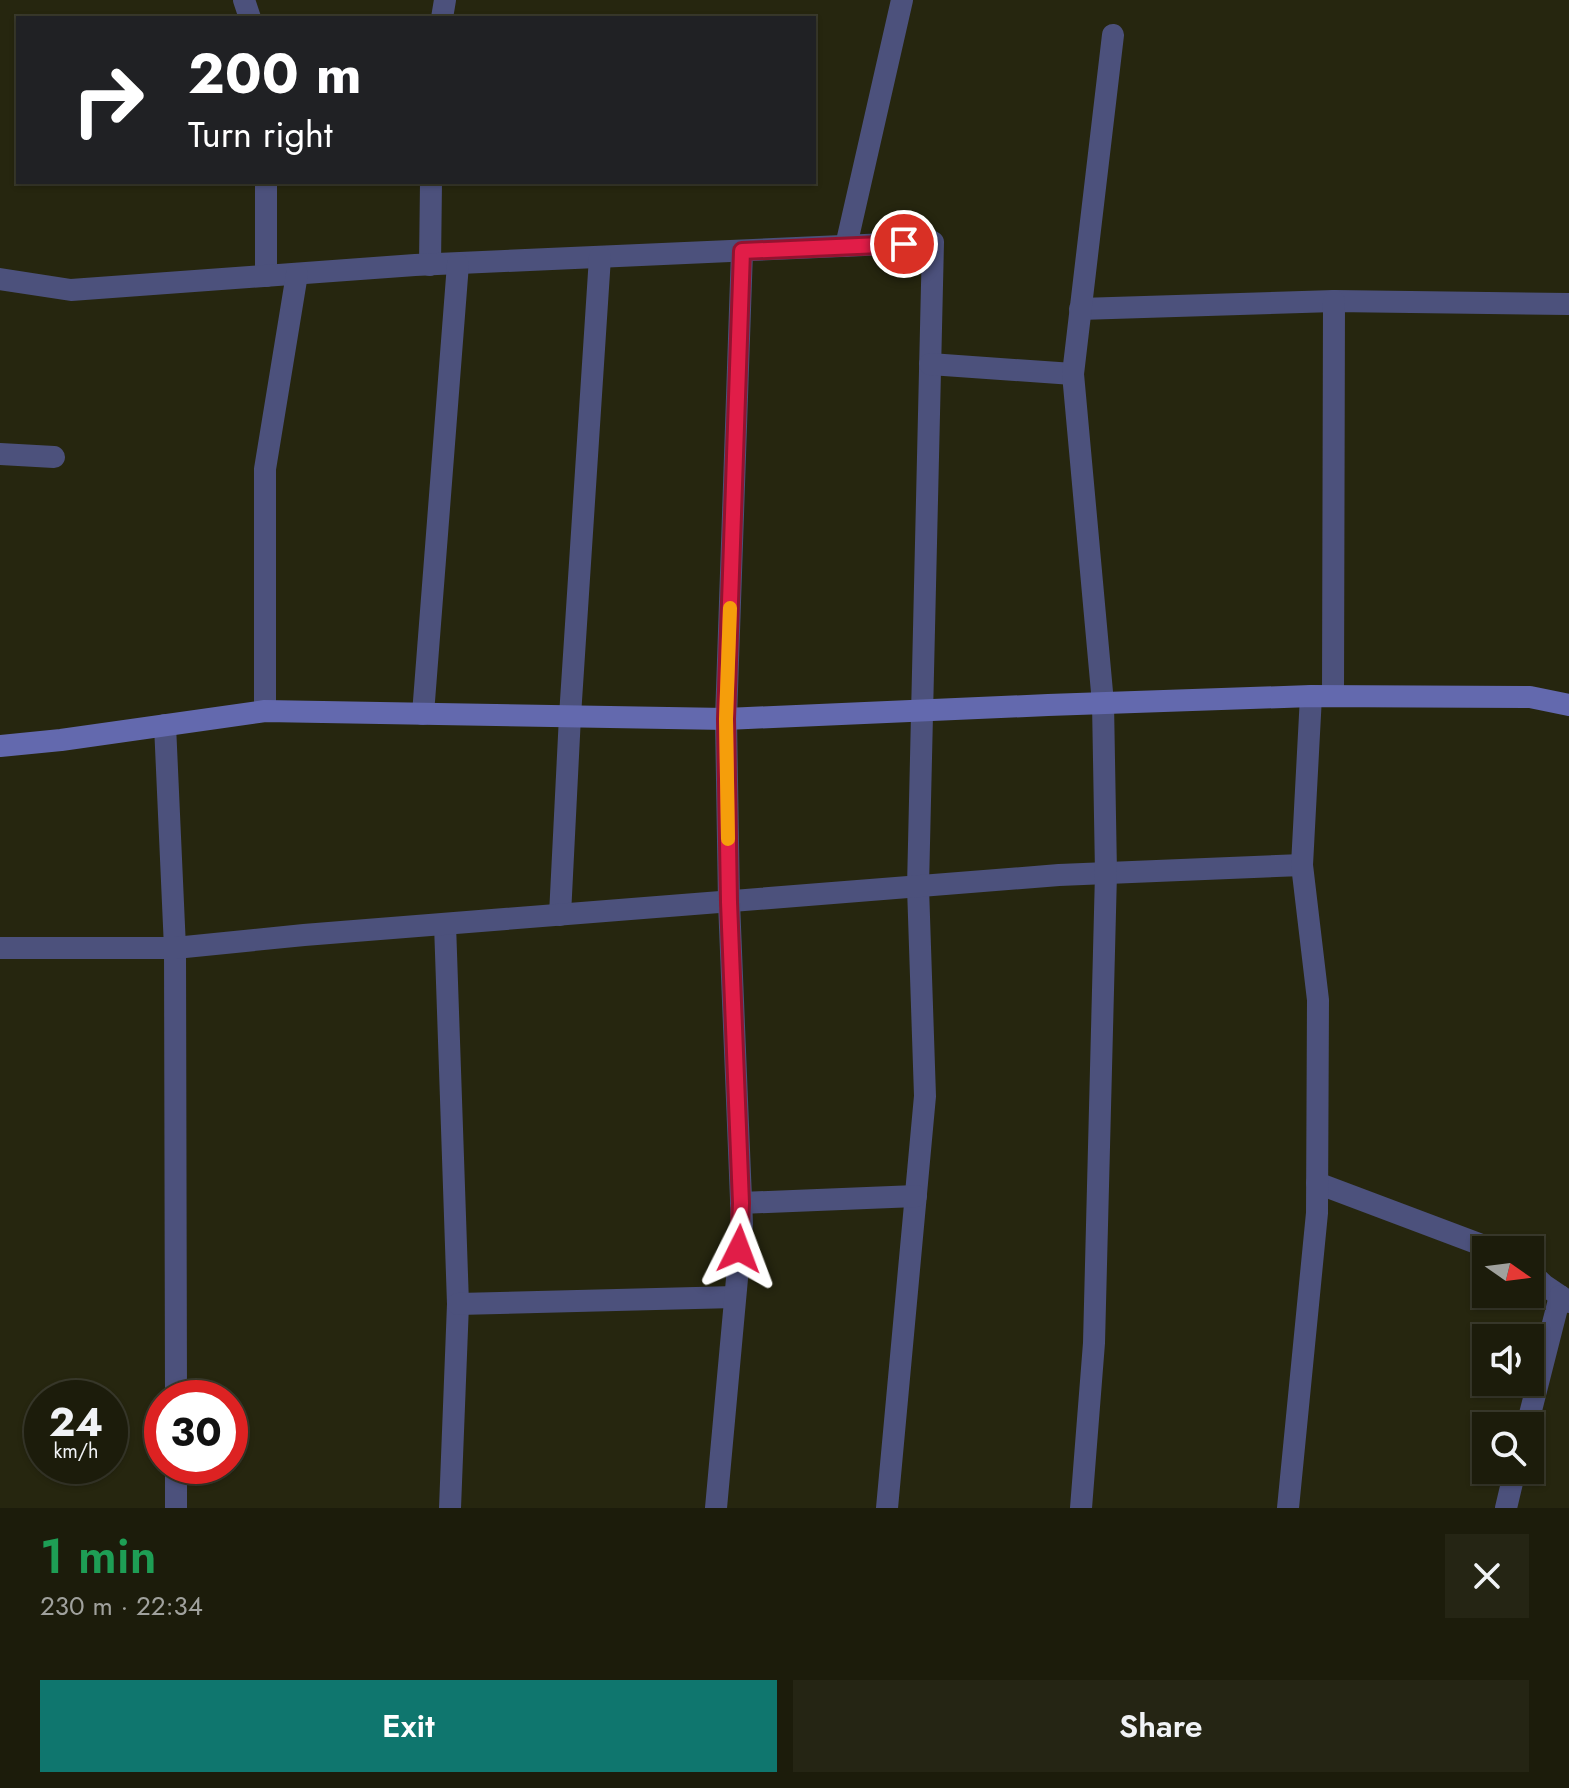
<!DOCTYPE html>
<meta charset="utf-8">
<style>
:root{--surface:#1c1c0b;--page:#252514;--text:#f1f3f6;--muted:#a0a19d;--line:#3a3a2c;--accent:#0f766e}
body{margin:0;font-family:Jost,sans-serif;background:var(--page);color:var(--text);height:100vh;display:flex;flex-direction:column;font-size:30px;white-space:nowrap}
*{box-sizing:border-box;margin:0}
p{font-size:26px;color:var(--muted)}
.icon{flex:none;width:44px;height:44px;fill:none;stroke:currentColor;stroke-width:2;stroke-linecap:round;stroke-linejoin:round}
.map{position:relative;height:1508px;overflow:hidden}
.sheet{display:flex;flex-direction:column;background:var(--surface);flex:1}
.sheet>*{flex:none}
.hud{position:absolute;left:16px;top:16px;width:800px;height:168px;border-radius:0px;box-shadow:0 2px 6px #0004,0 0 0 2px var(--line);background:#202124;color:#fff;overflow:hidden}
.needle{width:52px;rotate:104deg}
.controls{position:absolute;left:1472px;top:1236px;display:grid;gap:16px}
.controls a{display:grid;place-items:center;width:72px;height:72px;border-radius:0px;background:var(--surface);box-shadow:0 2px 6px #0004,0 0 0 2px var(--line);font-size:40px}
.speed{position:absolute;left:24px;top:1380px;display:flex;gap:16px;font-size:40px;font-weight:700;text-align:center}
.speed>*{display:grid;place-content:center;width:104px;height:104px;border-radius:50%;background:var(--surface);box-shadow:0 2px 6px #0004,0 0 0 2px var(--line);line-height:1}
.speed small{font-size:20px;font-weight:400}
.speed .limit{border:12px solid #d22;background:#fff;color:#111}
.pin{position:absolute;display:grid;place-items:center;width:68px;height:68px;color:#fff;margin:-34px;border:4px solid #fff;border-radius:50%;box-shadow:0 2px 8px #0007}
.me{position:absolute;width:88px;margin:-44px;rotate:3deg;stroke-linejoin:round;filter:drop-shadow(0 0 6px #0008)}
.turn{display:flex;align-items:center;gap:28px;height:168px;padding:0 40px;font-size:36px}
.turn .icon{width:104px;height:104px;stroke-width:2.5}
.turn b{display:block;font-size:56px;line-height:68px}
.round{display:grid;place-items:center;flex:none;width:84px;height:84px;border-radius:0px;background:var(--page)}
.overview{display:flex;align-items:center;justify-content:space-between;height:136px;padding:0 40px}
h1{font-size:48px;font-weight:600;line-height:60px;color:#1e9e55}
.button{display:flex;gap:16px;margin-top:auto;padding:16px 40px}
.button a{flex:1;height:92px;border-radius:0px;background:var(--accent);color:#fff;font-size:32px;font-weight:600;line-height:92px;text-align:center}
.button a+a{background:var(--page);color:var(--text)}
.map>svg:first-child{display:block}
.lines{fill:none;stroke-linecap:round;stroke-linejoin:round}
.minor{stroke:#4c517c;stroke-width:22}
.secondary{stroke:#6369ae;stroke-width:22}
.route-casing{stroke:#92132f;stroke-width:20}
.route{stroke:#e11d48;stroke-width:14}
.slow{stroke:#f59e0b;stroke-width:14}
</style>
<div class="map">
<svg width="1569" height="1508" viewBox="0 0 1569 1508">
<rect width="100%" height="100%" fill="#26260f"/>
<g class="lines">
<!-- minor -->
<g class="minor">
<polyline points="244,0 250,18"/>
<polyline points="442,18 445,0"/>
<polyline points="846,246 902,0"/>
<polyline points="430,265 431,182"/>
<polyline points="266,276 266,182"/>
<polyline points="0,279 71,290 415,265 933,242 918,887 925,1096 887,1508"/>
<polyline points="1080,309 1334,301 1569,304"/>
<polyline points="930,364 1073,374"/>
<polyline points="0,454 54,457"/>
<polyline points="1333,696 1334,301"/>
<polyline points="265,711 265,469 297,274"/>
<polyline points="423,714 458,264"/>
<polyline points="165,725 175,948 176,1398"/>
<polyline points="560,915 570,716 600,257"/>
<polyline points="445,924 458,1304 450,1508"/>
<polyline points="0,948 175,948 304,935 1059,875 1302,865"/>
<polyline points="1317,1183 1495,1250"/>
<polyline points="741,1203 916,1196"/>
<polyline points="1530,1272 1544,1285 1569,1302"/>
<polyline points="458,1304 735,1297"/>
<polyline points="1527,1426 1560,1296"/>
<polyline points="176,1466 176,1508"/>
<polyline points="716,1508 742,1224 729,902 726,719 742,251"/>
<polyline points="1081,1508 1094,1343 1106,873 1103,703 1073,374 1113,35"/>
<polyline points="1288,1508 1317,1213 1318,1000 1302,865 1311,696"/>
<polyline points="1506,1508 1515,1470"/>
</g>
<!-- secondary -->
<polyline class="secondary" points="0,746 61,740 265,711 726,719 1048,705 1311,696 1530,697 1569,705"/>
</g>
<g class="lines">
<defs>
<polyline id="route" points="739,1249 741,1203 729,902 726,719 742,251 904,244"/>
</defs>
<!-- route casing -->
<use href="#route" class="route-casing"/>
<!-- route -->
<use href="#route" class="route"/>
<!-- slow -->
<polyline class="slow" points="728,839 726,719 730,608"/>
</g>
</svg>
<div class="controls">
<a><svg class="needle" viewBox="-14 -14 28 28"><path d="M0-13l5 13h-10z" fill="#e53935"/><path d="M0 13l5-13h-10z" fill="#a0a19d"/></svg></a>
<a><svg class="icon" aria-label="sound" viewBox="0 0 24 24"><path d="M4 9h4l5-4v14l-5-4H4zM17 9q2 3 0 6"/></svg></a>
<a><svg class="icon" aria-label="search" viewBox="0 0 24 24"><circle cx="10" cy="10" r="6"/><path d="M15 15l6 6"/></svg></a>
</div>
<div class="speed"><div>24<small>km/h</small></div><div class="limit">30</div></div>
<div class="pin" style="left:904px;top:244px;background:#d93025"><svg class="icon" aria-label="arrive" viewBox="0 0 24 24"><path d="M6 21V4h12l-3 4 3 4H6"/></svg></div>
<svg class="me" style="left:739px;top:1249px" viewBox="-20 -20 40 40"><path d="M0-17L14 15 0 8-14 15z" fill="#e11d48" stroke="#fff" stroke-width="4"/></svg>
<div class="hud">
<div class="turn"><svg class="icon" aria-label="right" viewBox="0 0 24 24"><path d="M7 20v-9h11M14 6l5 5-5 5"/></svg><div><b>200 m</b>Turn right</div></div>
</div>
</div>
<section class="sheet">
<div class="overview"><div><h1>1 min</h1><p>230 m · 22:34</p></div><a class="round"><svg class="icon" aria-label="close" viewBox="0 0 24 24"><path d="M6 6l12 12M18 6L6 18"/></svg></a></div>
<div class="button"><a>Exit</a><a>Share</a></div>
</section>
